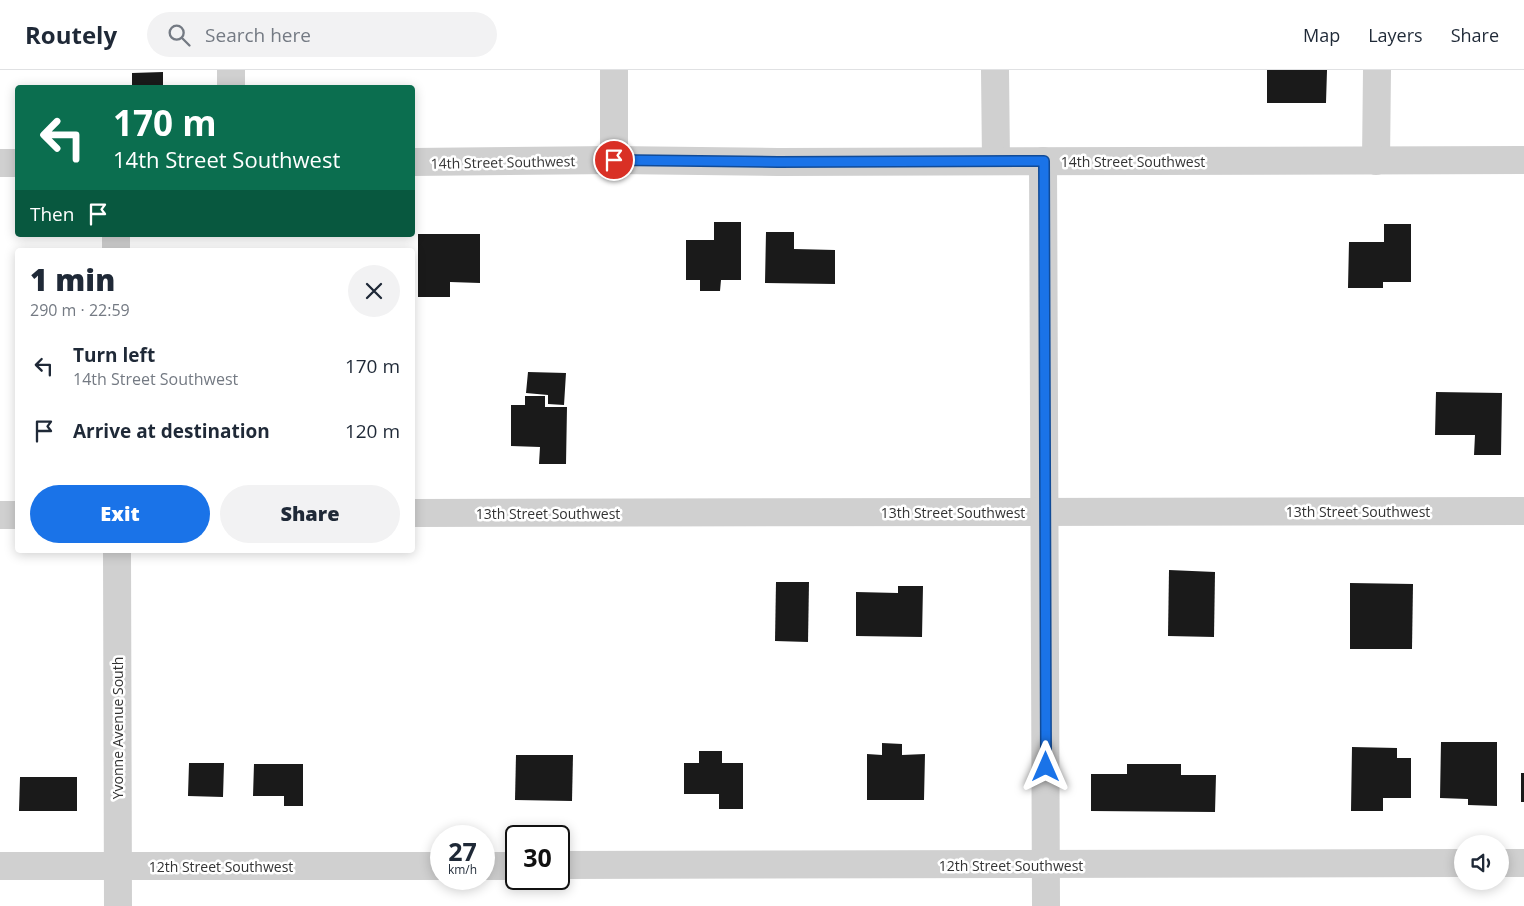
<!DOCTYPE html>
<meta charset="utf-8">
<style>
:root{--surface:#fff;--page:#f2f2f3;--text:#1f2937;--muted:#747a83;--line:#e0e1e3;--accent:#1a73e8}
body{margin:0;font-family:"Open Sans",sans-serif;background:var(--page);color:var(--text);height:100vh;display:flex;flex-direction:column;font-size:19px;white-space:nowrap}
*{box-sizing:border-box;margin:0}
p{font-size:16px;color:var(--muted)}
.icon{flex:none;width:28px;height:28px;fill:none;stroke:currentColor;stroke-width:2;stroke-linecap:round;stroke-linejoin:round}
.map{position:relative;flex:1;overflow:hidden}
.sheet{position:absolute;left:15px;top:178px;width:400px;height:305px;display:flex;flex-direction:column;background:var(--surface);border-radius:5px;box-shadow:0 2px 12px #0003}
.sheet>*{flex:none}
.top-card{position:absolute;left:15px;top:15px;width:400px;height:152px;border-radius:5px;box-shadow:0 2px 12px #0003;background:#0b6e4f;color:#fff;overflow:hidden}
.buttons{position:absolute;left:1454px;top:765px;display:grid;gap:10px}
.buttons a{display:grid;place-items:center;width:55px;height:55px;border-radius:50%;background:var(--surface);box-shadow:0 2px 12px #0003;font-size:25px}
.speed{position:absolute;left:430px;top:755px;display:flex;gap:10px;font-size:25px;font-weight:700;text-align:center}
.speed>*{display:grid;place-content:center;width:65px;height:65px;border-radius:50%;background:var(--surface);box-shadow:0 2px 12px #0003;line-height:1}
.speed small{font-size:12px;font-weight:400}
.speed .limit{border:2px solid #111;border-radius:8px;background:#fff;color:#111}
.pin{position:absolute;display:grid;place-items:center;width:42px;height:42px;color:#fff;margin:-21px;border:2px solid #fff;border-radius:50%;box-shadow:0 1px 5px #0007}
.me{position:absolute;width:55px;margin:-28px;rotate:0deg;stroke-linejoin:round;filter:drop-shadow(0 0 4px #0008)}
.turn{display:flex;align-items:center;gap:18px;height:105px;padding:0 15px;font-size:22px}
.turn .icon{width:65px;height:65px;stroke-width:2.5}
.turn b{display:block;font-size:35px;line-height:42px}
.then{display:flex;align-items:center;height:48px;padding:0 15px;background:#0003;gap:10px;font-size:19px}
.round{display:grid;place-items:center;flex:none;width:52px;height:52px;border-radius:26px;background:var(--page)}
.head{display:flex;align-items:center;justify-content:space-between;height:85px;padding:0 15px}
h1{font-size:30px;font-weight:800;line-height:38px}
.action{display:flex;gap:10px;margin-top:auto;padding:10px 15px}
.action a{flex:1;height:58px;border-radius:30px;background:var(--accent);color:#fff;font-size:20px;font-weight:800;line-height:58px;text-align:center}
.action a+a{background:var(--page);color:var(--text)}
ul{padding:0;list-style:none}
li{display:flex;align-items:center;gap:15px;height:65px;padding:0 15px}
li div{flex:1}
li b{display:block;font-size:19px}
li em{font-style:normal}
header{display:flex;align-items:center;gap:30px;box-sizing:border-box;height:70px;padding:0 25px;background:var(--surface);border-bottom:1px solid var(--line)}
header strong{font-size:24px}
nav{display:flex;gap:28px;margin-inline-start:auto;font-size:18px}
.search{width:350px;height:45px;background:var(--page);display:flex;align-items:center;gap:12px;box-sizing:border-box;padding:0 18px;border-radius:28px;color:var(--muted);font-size:19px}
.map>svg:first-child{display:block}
.building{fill:#1a1a1a}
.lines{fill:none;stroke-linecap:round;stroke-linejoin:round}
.minor{stroke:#d0d0d0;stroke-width:28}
.route-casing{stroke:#114b97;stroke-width:12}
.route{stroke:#1a73e8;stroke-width:9}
.labels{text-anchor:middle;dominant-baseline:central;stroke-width:5;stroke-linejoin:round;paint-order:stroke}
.street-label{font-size:14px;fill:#333;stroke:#fff}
</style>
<header>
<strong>Routely</strong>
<div class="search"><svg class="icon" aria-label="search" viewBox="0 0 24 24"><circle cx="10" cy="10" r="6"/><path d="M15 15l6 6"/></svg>Search here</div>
<nav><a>Map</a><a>Layers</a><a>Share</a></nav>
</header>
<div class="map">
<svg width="1524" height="836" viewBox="0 0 1524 836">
<rect width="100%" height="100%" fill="#fff"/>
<!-- building -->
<g class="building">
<polygon points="1267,0 1327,0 1326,33 1267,33"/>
<polygon points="163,2 163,18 132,18 132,3"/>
<polygon points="714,152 741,152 741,210 721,210 720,221 700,221 700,210 686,210 686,170 714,170"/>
<polygon points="1384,154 1411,154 1411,212 1383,212 1383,218 1348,218 1349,172 1384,172"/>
<polygon points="766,162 794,162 794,179 835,180 835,214 765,213"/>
<polygon points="418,164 480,164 480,213 450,212 450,227 418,227"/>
<polygon points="528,302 566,303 564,335 548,334 548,325 526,323"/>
<polygon points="1436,322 1502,323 1501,385 1474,385 1475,365 1435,365"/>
<polygon points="525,326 545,326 545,337 567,337 566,394 539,394 540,377 511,376 511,335 525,335"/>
<polygon points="1169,500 1215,502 1214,567 1168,566"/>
<polygon points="776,512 809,512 808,572 775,571"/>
<polygon points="1350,513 1413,514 1412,579 1350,579"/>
<polygon points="898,516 923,516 922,567 856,566 856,522 898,523"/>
<polygon points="1441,672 1497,672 1497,736 1468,735 1468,729 1440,728"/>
<polygon points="882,673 902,674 902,685 925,684 924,730 867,730 867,684 882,685"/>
<polygon points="1352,677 1397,678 1397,688 1411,688 1411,728 1383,728 1383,741 1351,741"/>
<polygon points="699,681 722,681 722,693 743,693 743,739 719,739 719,724 684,724 684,693 699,693"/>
<polygon points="516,685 573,685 572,731 515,730"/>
<polygon points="189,693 224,693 223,727 188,726"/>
<polygon points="254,694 303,694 303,736 284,736 284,726 253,726"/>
<polygon points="1127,694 1181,694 1181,705 1216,705 1215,742 1091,741 1091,704 1127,704"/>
<rect x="1521" y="703" width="3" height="29"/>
<polygon points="20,707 77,707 77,741 19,741"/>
</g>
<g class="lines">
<!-- minor -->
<g class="minor">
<polyline points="231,0 231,18"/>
<polyline points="614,0 614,90"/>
<polyline points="995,0 996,91"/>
<polyline points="1043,91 1046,836"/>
<polyline points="1376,91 1377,0"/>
<polyline points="412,92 614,90 778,92 1524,90"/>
<polyline points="0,93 18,93"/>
<polyline points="116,165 116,180"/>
<polyline points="412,443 1524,441"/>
<polyline points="0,445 18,445"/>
<polyline points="117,480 118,836"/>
<polyline points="1500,793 1524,793"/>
<polyline points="559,795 1462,793"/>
<polyline points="0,796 441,796"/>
<polyline points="484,796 516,796"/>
</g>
</g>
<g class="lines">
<defs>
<polyline id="route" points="614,90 778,92 1044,91 1046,697"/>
</defs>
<!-- route casing -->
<use href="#route" class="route-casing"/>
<!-- route -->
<use href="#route" class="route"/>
</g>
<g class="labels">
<!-- street labels -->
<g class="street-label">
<text x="1133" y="91">14th Street Southwest</text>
<text transform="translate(503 92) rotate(-1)">14th Street Southwest</text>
<text x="1358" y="441">13th Street Southwest</text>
<text x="953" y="442">13th Street Southwest</text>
<text x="548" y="443">13th Street Southwest</text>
<text transform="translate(117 658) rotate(-90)">Yvonne Avenue South</text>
<text x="1011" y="795">12th Street Southwest</text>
<text x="221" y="796">12th Street Southwest</text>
</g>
</g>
</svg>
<div class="buttons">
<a><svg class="icon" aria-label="sound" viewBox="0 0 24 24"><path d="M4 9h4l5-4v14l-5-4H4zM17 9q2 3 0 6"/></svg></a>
</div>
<div class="speed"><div>27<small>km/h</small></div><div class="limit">30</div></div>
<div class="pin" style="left:614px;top:90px;background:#d93025"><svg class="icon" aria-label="arrive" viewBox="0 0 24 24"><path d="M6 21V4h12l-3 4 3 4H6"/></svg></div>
<svg class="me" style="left:1046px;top:697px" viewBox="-20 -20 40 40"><path d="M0-17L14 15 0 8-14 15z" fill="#1a73e8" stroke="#fff" stroke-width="4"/></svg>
<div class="top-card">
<div class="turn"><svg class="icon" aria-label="left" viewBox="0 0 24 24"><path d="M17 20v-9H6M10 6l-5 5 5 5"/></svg><div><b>170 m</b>14th Street Southwest</div></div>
<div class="then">Then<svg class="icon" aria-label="arrive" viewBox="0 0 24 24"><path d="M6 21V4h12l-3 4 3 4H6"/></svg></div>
</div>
<section class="sheet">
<div class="head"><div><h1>1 min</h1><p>290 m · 22:59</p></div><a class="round"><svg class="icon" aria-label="close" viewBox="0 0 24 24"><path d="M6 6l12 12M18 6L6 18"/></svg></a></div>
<ul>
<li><svg class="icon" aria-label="left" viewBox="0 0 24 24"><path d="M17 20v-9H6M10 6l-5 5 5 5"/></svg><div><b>Turn left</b><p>14th Street Southwest</p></div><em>170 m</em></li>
<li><svg class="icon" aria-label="arrive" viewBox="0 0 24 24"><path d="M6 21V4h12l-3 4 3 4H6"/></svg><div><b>Arrive at destination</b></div><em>120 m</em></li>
</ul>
<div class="action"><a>Exit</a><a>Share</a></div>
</section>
</div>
